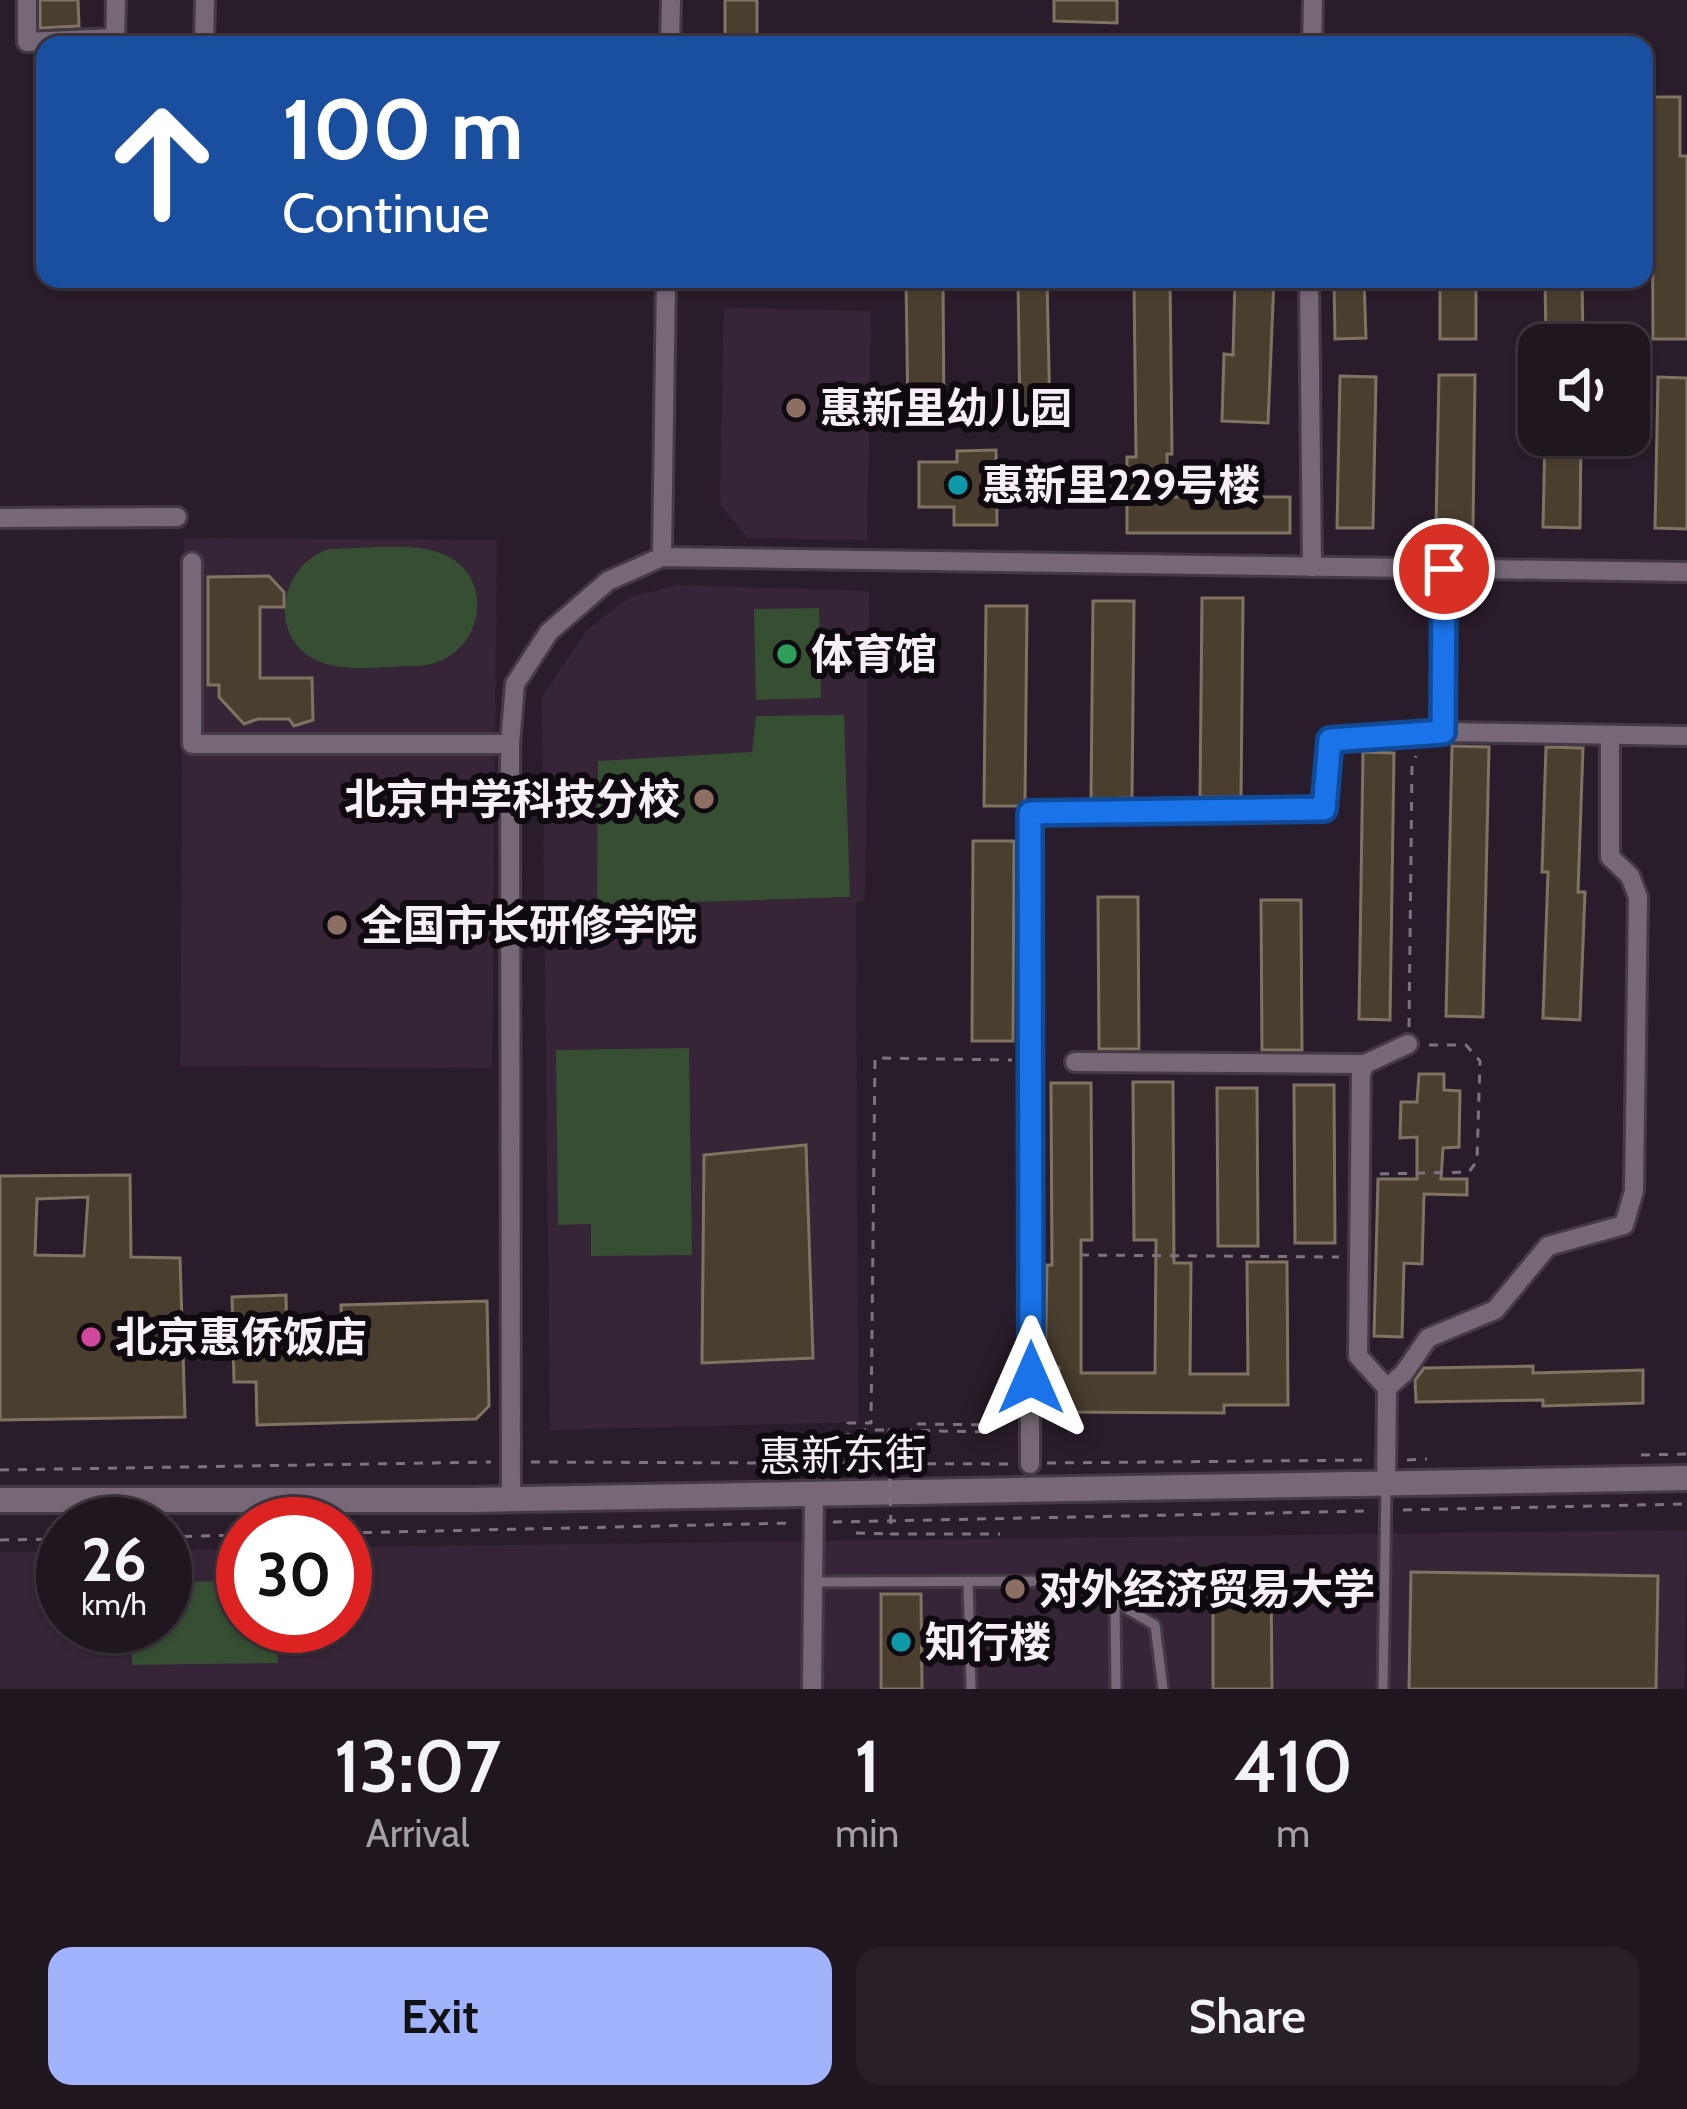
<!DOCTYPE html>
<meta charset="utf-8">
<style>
:root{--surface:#201620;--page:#281f29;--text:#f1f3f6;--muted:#a29fa5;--line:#3d353e;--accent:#a1b3fd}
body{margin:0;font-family:Cabin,"Noto Sans SC",sans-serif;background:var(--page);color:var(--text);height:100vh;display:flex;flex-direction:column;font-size:45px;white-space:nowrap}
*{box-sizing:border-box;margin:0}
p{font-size:39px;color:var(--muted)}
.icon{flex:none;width:66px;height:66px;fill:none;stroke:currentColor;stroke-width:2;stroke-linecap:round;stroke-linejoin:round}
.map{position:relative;height:1689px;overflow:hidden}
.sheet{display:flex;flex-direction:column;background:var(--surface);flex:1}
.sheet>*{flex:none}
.guide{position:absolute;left:36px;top:36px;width:1617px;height:252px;border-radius:24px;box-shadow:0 3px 9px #0004,0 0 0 3px var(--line);background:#1a4fa0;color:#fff;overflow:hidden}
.buttons{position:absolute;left:1518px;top:324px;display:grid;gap:24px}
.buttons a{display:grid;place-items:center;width:132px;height:132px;border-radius:24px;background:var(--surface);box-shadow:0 3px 9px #0004,0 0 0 3px var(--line);font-size:60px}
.speed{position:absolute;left:36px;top:1497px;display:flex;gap:24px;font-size:60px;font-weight:700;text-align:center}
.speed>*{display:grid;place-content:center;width:156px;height:156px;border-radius:50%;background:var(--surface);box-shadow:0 3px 9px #0004,0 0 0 3px var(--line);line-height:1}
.speed small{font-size:30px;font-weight:400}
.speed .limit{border:18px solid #d22;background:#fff;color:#111}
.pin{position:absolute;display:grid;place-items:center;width:102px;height:102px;color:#fff;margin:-51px;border:6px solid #fff;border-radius:50%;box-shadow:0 3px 12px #0007}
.me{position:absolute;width:132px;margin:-66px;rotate:0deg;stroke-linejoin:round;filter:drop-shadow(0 0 9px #0008)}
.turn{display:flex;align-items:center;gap:42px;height:252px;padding:0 48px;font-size:54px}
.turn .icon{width:156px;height:156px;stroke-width:2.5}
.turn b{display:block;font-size:84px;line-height:102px}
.eta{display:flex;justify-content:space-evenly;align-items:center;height:204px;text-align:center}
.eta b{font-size:72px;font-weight:600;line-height:84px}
.primary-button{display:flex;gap:24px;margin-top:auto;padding:24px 48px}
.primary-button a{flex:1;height:138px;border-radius:24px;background:var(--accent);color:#111;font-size:48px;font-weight:600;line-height:138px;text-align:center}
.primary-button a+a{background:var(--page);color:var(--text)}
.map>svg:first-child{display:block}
.built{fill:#362537}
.green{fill:#364f33}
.building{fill:#4a3f2f;stroke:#7f7361;stroke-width:3;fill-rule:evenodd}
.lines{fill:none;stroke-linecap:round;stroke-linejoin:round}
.service-casing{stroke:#443a45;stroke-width:15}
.minor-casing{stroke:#443a45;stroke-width:24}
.tertiary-casing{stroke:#443a45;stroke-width:30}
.path{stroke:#7e727e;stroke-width:3;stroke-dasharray:9 9;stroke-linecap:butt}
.service{stroke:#776877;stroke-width:9}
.minor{stroke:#776877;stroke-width:18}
.tertiary{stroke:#776877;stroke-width:24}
.path-bridge{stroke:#7e727e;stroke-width:3;stroke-dasharray:9 9;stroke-linecap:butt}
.route-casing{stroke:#114b97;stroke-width:30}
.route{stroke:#1a73e8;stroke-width:21}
.education-dot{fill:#8d6e63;stroke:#0f0a10;stroke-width:4.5}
.culture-dot{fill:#0f9aa8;stroke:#0f0a10;stroke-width:4.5}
.leisure-dot{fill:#2e9e5b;stroke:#0f0a10;stroke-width:4.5}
.hotel-dot{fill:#d1479c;stroke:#0f0a10;stroke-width:4.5}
.labels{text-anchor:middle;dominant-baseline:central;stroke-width:12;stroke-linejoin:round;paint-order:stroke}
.poi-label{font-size:42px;font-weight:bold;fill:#f7eef7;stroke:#0f0a10;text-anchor:start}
.street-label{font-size:42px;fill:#f7eef7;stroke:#0f0a10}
</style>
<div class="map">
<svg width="1687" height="1689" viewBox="0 0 1687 1689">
<rect width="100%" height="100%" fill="#2a1d2b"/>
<!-- built -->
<g class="built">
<polygon points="724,308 871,311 867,540 748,538 720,505"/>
<polygon points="184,538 497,540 492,1068 180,1066"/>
<polygon points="677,585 869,591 865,901 856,903 858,1422 550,1430 542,697 587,630 630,597"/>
<polygon points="1687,1530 1684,1689 0,1689 0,1552 63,1551 63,1626 165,1626 165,1550 243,1549 243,1626 345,1626 345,1547"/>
</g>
<!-- green -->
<g class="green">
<path d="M329,549C359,549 412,542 440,553C503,576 481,667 414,666C383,666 340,674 312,658C267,631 282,564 329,549Z"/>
<polygon points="819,608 821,698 756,700 754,609"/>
<polygon points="844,715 850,897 597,905 598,761 752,752 756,716"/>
<polygon points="689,1048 692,1255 591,1256 591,1224 558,1225 556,1050"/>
<polygon points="243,1581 243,1626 277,1626 278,1663 132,1665 132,1626 165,1626 165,1582"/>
</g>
<!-- building -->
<g class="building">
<polygon points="40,0 78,0 79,26 40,28"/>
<rect x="725" y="0" width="32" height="45"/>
<polygon points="1054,0 1117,0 1117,23 1054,21"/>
<polygon points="1644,97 1680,97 1680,156 1687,156 1687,339 1653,339 1652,141 1644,141"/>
<polygon points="906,279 943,279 944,417 908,417"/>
<polygon points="1018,279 1047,279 1050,419 1020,420"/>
<polygon points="1134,279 1170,279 1172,454 1167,454 1167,497 1290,497 1290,533 1127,533 1127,457 1136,457"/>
<polygon points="1235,279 1274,279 1268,423 1222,421 1224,354 1233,355"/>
<polygon points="1334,279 1364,279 1366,338 1335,339"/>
<rect x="1440" y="279" width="36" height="60"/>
<polygon points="1545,279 1582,279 1583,341 1546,342"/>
<polygon points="1439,375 1475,375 1473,527 1436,526"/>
<polygon points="1340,376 1376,377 1373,528 1337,528"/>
<polygon points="1658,377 1687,378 1687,529 1655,528"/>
<polygon points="1545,435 1581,435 1580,528 1543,527"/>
<polygon points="996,450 997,525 954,525 954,507 919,507 919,462 957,462 957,451"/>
<polygon points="269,576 284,592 284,607 260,607 260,678 312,678 313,720 294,726 289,719 258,719 244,724 219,697 219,685 208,685 208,577"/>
<polygon points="1202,598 1243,598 1241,797 1200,797"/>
<polygon points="1093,601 1134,601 1132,798 1091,799"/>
<polygon points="986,606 1027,606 1025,801 1019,806 984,806"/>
<polygon points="1452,746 1489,747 1483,1017 1446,1016"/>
<polygon points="1546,747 1583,748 1578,892 1585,892 1580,1020 1543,1018 1548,872 1542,872"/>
<polygon points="1363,752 1394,753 1390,1020 1359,1019"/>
<polygon points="973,841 1014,841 1013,1041 972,1041"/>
<polygon points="1098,897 1138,897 1139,1049 1099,1049"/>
<polygon points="1261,900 1301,900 1302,1050 1262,1050"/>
<polygon points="1419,1074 1444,1074 1444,1090 1460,1091 1459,1147 1443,1148 1441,1179 1467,1179 1467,1195 1424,1194 1422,1264 1404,1263 1402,1337 1374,1336 1378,1179 1417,1179 1417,1137 1400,1138 1401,1102 1417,1102"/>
<polygon points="1133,1082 1173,1082 1174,1263 1191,1263 1190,1374 1248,1374 1247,1262 1287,1262 1288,1405 1224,1405 1224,1413 1059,1412 1059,1367 1045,1367 1047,1265 1052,1265 1051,1083 1091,1083 1092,1240 1081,1240 1081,1373 1155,1373 1156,1240 1134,1240"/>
<polygon points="1294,1085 1334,1085 1335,1243 1295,1243"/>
<polygon points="1217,1088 1257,1088 1258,1246 1218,1246"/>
<polygon points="806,1145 813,1358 702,1363 704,1155"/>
<path d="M130,1175L131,1257L180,1258L185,1417L0,1420V1176ZM88,1197L84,1256L35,1255L37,1199Z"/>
<polygon points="286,1295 287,1351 342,1349 341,1305 487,1301 489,1406 476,1419 257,1425 256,1382 234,1382 232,1297"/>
<polygon points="1533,1366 1533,1373 1643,1370 1643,1403 1543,1406 1543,1400 1416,1402 1415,1380 1424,1368"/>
<polygon points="1411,1572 1658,1576 1656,1689 1409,1689"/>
<polygon points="1271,1575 1272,1689 1213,1689 1213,1576"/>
<polygon points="881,1594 921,1594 922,1689 881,1689"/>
</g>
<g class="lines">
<defs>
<g id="service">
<polyline points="968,1581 971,1689"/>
<polyline points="813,1582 1090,1581 1115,1602 1155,1625 1163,1689"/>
<polyline points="1115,1602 1116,1689"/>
<polyline points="1383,1689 1386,1486"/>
</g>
<g id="minor">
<polyline points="27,0 27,42 115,38"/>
<polyline points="115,45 116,0"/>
<polyline points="204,45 205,0"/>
<polyline points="670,45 671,0"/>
<polyline points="1312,45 1313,0"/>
<polyline points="1309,279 1312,567"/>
<polyline points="0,518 177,517"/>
<polyline points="662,557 666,279"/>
<polyline points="192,562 192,744 510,744"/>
<polyline points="1444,569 1443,732 1687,736"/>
<polyline points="1075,1062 1365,1064"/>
<polyline points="1387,1388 1404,1373 1428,1338 1495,1310 1548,1246 1624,1225 1634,1191 1638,897 1630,876 1610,857 1610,735"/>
<polyline points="1030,1464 1030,813 1324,809 1330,740 1443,732"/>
<polyline points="1386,1486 1387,1388 1358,1356 1361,1074 1365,1064 1408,1044"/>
<polyline points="511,1499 510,744 515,684 549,632 608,581 662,557 1687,572"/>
<polyline points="812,1689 814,1494"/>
</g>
<polyline id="tertiary" points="0,1500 469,1500 1687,1478"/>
</defs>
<!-- service casing -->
<use href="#service" class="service-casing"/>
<!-- minor casing -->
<use href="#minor" class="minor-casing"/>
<!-- tertiary casing -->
<use href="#tertiary" class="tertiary-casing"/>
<!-- path -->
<g class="path">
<polyline points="1409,1027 1412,766 1416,756"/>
<polyline points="1380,1174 1469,1172 1477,1161 1480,1061 1466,1045 1425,1045"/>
<polyline points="1080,1255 1339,1257"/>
<polyline points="857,1430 889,1430"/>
<polyline points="848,1442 848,1423 871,1423 875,1058 1012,1060"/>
<polyline points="1641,1455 1687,1454"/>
<polyline points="1407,1460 1427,1459"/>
<polyline points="531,1462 1013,1464"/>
<polyline points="1047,1463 1367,1460"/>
<polyline points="0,1470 491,1462"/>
<polyline points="1403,1510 1687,1504"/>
<polyline points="833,1522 1369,1511"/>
<polyline points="345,1533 793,1523"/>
<polyline points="856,1533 891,1534"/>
<polyline points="165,1537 243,1535"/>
<polyline points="0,1540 63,1539"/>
</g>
<!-- service -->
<use href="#service" class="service"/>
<!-- minor -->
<use href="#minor" class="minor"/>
<!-- tertiary -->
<use href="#tertiary" class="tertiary"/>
<!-- path-bridge -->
<polyline class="path-bridge" points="917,1424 992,1425 992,1432 889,1430 891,1534 1000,1534"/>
</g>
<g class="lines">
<defs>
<polyline id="route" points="1031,1378 1030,813 1324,809 1330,740 1443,732 1444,569"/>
</defs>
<!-- route casing -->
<use href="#route" class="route-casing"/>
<!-- route -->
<use href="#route" class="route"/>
</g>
<!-- markers -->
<g class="education-dot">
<circle cx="796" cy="408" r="12"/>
<circle cx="704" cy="799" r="12"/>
<circle cx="337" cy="925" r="12"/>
<circle cx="1015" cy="1589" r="12"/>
</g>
<g class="culture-dot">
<circle cx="958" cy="485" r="12"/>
<circle cx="901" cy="1642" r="12"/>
</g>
<circle class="leisure-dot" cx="787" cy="654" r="12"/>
<circle class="hotel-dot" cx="91" cy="1337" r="12"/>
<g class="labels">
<!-- poi labels -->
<g class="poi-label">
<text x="820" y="408">惠新里幼儿园</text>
<text x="982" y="485">惠新里229号楼</text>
<text x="811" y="654">体育馆</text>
<text x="680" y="799" text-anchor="end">北京中学科技分校</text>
<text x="361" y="925">全国市长研修学院</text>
<text x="115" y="1337">北京惠侨饭店</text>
<text x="1039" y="1589">对外经济贸易大学</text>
<text x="925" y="1642">知行楼</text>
</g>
<!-- street labels -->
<g class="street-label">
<text transform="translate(843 1455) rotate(-1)">惠新东街</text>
</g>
</g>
</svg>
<div class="buttons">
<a><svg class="icon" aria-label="sound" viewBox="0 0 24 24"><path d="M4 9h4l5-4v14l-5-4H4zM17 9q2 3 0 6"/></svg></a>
</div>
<div class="speed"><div>26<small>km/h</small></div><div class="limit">30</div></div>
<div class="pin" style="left:1444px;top:569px;background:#d93025"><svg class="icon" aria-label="arrive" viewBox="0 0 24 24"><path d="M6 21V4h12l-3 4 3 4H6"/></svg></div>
<svg class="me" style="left:1031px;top:1378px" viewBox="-20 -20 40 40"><path d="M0-17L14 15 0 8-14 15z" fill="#1a73e8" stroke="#fff" stroke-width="4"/></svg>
<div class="guide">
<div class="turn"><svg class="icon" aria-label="ahead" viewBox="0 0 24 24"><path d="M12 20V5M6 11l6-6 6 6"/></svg><div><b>100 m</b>Continue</div></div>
</div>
</div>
<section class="sheet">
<div class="eta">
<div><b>13:07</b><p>Arrival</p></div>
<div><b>1</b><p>min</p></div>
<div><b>410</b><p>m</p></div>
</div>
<div class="primary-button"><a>Exit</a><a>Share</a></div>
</section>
